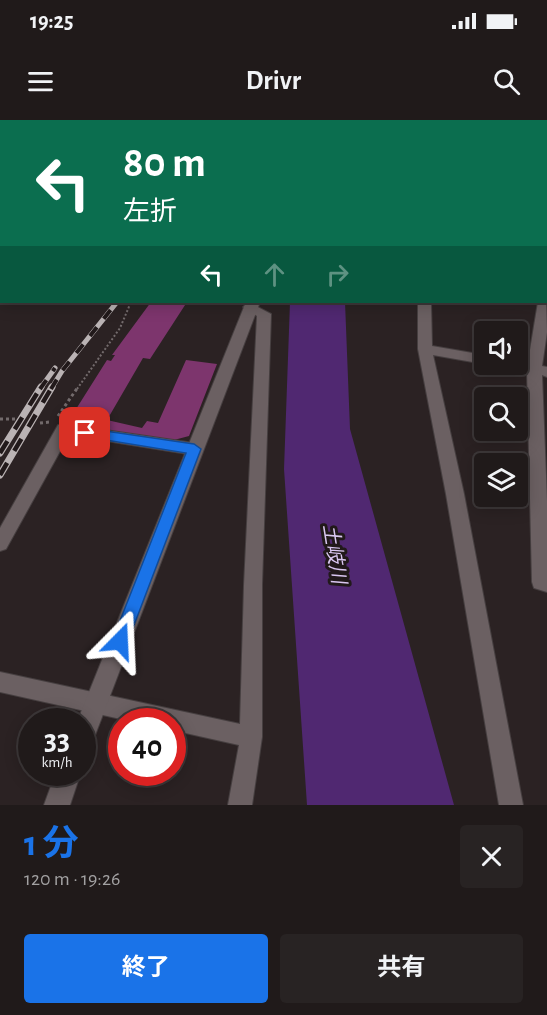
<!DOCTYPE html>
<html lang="ja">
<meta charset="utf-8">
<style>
:root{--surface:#201a1a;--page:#282323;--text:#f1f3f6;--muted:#a2a1a2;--line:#3d3839;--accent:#1a73e8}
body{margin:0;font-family:"Alegreya Sans","Noto Sans JP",sans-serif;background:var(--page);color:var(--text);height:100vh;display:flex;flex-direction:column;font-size:22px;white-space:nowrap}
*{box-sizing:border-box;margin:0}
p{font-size:20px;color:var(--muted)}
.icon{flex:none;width:33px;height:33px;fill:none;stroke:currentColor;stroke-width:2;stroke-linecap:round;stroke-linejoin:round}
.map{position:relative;height:685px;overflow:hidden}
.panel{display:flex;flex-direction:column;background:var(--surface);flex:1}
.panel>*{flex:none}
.top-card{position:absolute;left:0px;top:0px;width:548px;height:183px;box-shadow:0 3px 15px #0003,0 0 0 2px var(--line);background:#0b6e4f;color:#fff;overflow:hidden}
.tools{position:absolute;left:474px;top:201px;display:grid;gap:12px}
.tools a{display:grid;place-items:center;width:54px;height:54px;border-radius:6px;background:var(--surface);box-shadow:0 3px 15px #0003,0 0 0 2px var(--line);font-size:30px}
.speed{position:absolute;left:18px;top:588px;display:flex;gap:12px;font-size:30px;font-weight:700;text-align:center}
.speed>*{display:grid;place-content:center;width:78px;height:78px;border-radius:50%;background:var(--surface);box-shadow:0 3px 15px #0003,0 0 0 2px var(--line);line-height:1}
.speed small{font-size:15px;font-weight:400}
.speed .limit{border:9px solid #d22;background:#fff;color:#111}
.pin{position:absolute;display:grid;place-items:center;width:51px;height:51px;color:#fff;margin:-26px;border-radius:12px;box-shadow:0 3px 9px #0006}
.me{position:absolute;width:66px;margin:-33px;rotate:21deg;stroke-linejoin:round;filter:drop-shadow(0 0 4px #0008)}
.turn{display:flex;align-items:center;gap:21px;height:126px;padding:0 24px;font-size:27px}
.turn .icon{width:78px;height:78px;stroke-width:2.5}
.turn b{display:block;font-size:42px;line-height:51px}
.lanes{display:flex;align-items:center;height:57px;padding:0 24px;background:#0003;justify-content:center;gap:30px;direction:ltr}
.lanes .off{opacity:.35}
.round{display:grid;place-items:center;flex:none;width:63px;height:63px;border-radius:6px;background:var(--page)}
.headline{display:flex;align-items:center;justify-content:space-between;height:102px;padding:0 24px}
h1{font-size:36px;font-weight:700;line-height:45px;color:var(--accent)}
.button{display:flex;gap:12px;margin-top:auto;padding:12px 24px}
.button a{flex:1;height:69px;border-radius:6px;background:var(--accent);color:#fff;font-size:24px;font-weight:700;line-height:69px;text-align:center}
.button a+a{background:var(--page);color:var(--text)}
.status{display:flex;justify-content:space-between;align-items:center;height:42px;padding:0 30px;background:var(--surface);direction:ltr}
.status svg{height:16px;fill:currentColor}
header{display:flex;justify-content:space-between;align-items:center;height:78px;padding:0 24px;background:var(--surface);font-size:27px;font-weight:700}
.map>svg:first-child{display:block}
.water{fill:#502871}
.building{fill:#7d356d}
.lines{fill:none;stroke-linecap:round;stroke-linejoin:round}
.street-casing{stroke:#463f40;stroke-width:2}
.secondary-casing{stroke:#463f40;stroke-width:2}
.path-far1{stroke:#736b6c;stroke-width:2;stroke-dasharray:2 2;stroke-linecap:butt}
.path{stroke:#736b6c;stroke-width:3;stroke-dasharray:3 3;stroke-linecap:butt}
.street{fill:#6b6062;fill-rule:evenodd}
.secondary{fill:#6b6062;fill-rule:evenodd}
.rail-far2-casing{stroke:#bab3b4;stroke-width:4.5}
.rail-far1-casing{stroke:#bab3b4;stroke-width:5}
.rail-casing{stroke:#bab3b4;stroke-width:7}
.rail-far2{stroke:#21191a;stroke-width:3;stroke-dasharray:9;stroke-linecap:butt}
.rail-far1{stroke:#21191a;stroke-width:4;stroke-dasharray:11;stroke-linecap:butt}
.rail{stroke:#21191a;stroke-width:4.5;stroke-dasharray:14;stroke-linecap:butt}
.route{fill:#1a73e8;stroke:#114b97;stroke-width:1.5}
.labels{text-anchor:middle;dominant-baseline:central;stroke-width:6;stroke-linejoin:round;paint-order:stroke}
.water-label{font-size:20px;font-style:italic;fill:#d9c6f0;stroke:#21191a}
</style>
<div class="status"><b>19:25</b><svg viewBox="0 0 49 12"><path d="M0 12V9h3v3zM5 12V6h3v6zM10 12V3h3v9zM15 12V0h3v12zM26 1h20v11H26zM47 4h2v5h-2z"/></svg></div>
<header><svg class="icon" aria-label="menu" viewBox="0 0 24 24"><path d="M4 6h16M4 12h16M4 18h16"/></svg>Drivr<svg class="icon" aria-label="search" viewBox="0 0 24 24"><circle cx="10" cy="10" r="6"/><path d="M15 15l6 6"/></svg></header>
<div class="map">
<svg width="547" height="685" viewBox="0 0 547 685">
<rect width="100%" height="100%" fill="#2b2223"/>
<!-- water -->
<polygon class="water" points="290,182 345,182 350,309 454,685 307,685 284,349"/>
<!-- building -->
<polygon class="building" points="151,182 187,182 150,239 143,238 107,300 142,308 147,301 158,303 186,240 217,244 189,316 174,320 151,320 66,305 107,240 111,241 115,235 112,235"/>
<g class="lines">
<defs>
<g id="street">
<polygon points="526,0 536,0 525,2"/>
<polygon points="546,115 547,116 547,124 546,123"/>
<polygon points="546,178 547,212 542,246 547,247 547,257 542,255 547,381 547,472 534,468 532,462 527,251 511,247 509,244 518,244 518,240 528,242 538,182 546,182"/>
<polygon points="418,182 431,182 432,226 484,235 484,244 433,235 464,374 523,685 499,685 446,374 418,229"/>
<polygon points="250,183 271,194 262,465 262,617 252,685 228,685 239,625 172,610 172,602 134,602 0,572 0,552 240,604 244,465 257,196 243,187"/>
<polygon points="64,304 194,323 200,325 202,329 200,333 194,335 69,315 6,429 0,431 0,408 58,305"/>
</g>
<g id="secondary">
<polygon points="90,0 101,0 89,2"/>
<polygon points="367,0 378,0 366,2"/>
<polygon points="2,84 2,94 0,95 0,85"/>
<polygon points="246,182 260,182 94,618 90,626 82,629 82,602 77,602"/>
<polygon points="56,652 81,652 70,685 44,685"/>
</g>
</defs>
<!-- street casing -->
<use href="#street" class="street-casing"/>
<!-- secondary casing -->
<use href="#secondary" class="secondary-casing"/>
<!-- path-far1 -->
<polyline class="path-far1" points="77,269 120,208 131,182"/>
<!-- path -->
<g class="path">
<polyline points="58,296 78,267"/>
<polyline points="0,299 16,299"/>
<polyline points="40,303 50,302"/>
</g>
<!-- street -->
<use href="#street" class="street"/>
<!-- secondary -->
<use href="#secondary" class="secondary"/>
<defs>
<polyline id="rail-far2" points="282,2 284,0"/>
<g id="rail-far1">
<polyline points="40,269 55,248"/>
<polyline points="51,269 62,251 117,182"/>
</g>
<g id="rail">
<polyline points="0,333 41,267"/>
<polyline points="0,355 52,267"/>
</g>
</defs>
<!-- rail-far2 casing -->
<use href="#rail-far2" class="rail-far2-casing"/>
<!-- rail-far1 casing -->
<use href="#rail-far1" class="rail-far1-casing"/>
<!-- rail casing -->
<use href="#rail" class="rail-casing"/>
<!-- rail-far2 -->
<use href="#rail-far2" class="rail-far2"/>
<!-- rail-far1 -->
<use href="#rail-far1" class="rail-far1"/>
<!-- rail -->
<use href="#rail" class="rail"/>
</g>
<!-- route -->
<polygon class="route" points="85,308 194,324 201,329 128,521 126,526 120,528 114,526 112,521 186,333 81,316 79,313 81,310"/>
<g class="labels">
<!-- water labels -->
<g class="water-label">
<text transform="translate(334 434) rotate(81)">土岐川</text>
</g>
</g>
</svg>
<div class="tools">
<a><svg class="icon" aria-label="sound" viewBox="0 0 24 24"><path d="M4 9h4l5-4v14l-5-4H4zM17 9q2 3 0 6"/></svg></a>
<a><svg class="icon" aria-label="search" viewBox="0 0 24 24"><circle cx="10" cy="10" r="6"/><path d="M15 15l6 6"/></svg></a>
<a><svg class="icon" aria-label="layers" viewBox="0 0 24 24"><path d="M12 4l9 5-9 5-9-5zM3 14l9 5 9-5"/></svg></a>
</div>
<div class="speed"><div>33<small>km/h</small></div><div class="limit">40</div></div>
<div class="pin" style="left:85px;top:313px;background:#d93025"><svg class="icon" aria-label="arrive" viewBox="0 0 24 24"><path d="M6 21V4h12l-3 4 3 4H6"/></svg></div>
<svg class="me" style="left:120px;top:521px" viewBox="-20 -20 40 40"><path d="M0-17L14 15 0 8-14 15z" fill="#1a73e8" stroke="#fff" stroke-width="4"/></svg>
<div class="top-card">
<div class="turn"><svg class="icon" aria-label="left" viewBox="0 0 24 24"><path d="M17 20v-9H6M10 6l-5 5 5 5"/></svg><div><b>80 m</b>左折</div></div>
<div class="lanes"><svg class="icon" aria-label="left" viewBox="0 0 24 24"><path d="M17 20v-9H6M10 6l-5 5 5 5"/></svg><svg class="icon off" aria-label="ahead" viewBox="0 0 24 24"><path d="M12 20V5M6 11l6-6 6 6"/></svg><svg class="icon off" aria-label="right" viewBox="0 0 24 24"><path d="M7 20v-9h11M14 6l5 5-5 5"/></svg></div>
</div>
</div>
<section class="panel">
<div class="headline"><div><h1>1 分</h1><p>120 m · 19:26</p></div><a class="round"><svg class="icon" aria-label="close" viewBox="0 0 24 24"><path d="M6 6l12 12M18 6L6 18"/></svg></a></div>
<div class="button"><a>終了</a><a>共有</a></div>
</section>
